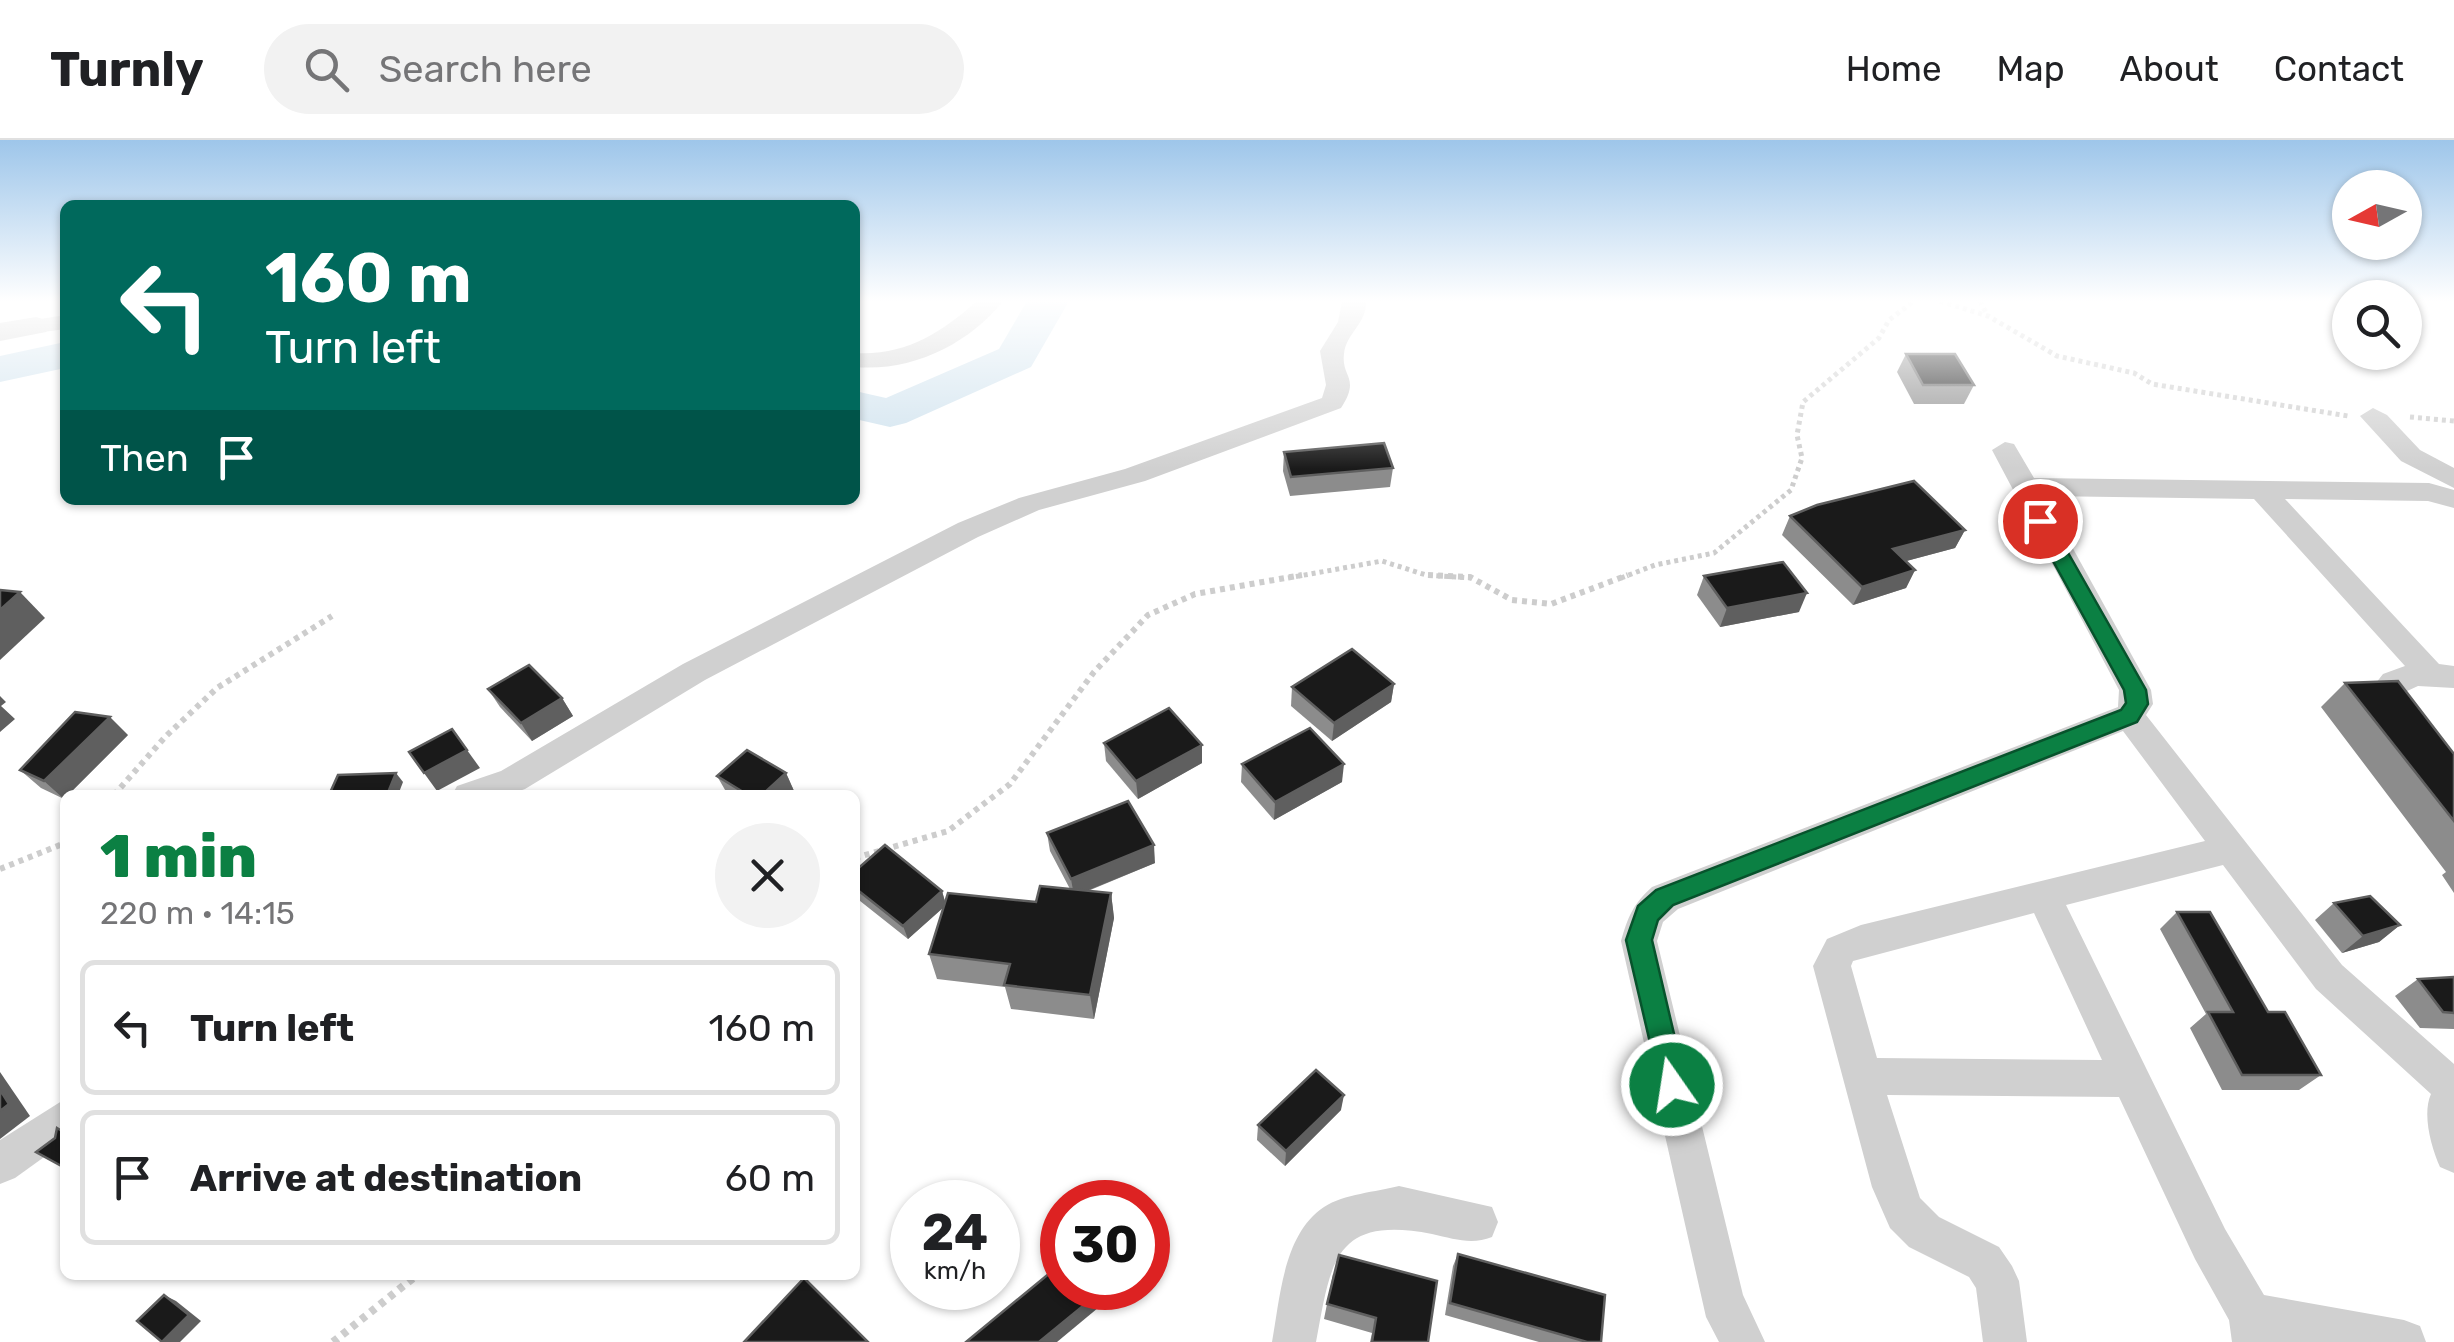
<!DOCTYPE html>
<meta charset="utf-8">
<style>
:root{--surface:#fff;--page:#f2f2f2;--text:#202124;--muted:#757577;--line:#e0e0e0;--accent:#0b8043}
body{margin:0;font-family:Rubik,sans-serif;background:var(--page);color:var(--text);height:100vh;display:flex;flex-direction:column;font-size:38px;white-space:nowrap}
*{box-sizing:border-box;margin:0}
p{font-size:32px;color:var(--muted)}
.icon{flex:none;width:55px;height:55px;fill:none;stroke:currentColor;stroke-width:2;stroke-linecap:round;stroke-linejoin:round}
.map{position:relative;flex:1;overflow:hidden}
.details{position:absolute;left:60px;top:650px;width:800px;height:490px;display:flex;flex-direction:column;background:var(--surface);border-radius:15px;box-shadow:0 2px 8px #0004}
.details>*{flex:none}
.guide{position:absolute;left:60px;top:60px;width:800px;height:305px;border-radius:15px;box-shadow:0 2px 8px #0004;background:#00695c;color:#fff;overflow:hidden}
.needle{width:65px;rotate:262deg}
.fabs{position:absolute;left:2332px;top:30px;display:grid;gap:20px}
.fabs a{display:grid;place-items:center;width:90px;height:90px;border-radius:50%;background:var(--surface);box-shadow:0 2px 8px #0004;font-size:50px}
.speed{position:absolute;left:890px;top:1040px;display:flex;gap:20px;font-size:50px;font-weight:700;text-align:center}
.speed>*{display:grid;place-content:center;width:130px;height:130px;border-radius:50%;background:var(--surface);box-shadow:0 2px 8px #0004;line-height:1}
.speed small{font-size:25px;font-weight:400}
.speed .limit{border:15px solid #d22;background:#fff;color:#111}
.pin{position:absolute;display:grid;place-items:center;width:85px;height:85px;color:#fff;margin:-42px;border:5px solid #fff;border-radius:50%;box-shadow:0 2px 10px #0007}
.me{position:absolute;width:110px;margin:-55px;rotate:347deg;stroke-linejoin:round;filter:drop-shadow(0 0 8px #0008)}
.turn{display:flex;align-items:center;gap:35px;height:210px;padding:0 40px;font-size:45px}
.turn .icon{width:130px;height:130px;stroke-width:2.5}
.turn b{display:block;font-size:70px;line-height:85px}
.then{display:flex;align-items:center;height:95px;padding:0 40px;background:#0003;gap:20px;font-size:38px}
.round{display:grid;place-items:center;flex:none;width:105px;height:105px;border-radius:52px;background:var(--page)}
.summary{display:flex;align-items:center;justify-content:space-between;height:170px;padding:0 40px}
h1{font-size:60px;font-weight:800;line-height:75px;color:var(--accent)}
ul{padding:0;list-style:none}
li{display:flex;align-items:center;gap:30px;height:135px;margin:0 20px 15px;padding:0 20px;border:5px solid var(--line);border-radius:15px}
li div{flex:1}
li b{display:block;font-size:38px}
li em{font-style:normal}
header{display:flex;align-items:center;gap:60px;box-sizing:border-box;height:140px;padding:0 50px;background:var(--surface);border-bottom:2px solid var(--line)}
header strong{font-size:48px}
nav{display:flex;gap:55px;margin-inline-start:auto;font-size:35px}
.search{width:700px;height:90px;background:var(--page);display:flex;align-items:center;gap:25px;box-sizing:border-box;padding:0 35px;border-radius:55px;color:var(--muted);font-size:38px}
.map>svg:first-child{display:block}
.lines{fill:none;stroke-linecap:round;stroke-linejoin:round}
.river{fill:#cfe2ee;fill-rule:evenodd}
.path-far2{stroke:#cdcdcd;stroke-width:5;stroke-dasharray:4 4;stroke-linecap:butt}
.path-far1{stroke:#cdcdcd;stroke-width:6;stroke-dasharray:5 5;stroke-linecap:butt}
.path{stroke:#cdcdcd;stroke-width:8;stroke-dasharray:6 6;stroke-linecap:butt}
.minor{fill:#d0d0d0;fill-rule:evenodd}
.tertiary{fill:#d0d0d0;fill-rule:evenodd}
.wall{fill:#8c8c8c}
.shaded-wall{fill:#5f5f5f}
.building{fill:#1a1a1a;stroke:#5f5f5f;stroke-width:2.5}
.route{fill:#0b8043;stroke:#07532c;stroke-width:2.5}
</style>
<header>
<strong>Turnly</strong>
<div class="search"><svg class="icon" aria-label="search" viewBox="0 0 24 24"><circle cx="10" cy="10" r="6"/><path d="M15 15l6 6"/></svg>Search here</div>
<nav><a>Home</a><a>Map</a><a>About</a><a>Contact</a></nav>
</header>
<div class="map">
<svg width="2454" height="1202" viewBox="0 0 2454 1202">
<rect width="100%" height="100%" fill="#fff"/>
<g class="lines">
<!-- river -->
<g class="river">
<polygon points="1027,161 1069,161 1031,227 906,283 890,287 855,279 855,251 886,258 999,209"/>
<polygon points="65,202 65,228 0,242 0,216"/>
</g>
<!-- path-far2 -->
<g class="path-far2">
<polyline points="1940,161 1988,176 2057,216 2134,233 2152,244 2348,276"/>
<polyline points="1980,161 1988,176"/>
<polyline points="2410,277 2454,281"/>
<polyline points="1288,438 1382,421 1426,435 1471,438"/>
<polyline points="1621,438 1655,425 1714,413 1791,350 1802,318 1797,295 1803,262 1879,198 1889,180 1914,161"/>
</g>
<!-- path-far1 -->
<g class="path-far1">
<polyline points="1428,435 1470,437 1512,460 1551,464 1628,435"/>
<polyline points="114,655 165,597 217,548 332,476"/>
<polyline points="855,718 948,691 1010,644 1094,532 1148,475 1195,454 1302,435"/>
<polyline points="0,729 65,703"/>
</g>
<!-- path -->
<polyline class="path" points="333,1202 417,1135"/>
<!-- minor -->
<g class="minor">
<path d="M977,161H1003C968,205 911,232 855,227V213C905,216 941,193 977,161Z"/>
<path d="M1342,161H1366C1367,184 1346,193 1344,214C1341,238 1361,237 1341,268L1145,341L1039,370L978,397L705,540L525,649L508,655H452L457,646L501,631L683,524L958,383L1019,358L1125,329L1322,258L1326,245L1320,211L1338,182Z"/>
<polygon points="65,175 65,189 36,193 24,186 28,181"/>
<polygon points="2373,268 2387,275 2420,310 2454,328 2454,348 2401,321 2360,276"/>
<path d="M2005,302L2014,304L2034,338L2429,343L2454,350V368L2428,361L2285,359L2439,524L2454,526V548L2418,546L2405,552L2454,620V657L2442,653L2375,562L2372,548L2383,534L2405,526L2254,359L2044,356L2151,550L2153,564L2146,575L2342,825L2454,924V1033L2440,1027C2431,1007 2422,974 2431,954L2316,849L2223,725L2066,765L2225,1089L2264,1155L2404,1180L2420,1186L2426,1202H2232L2229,1180L2195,1119L2119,957L1887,955L1920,1058L1939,1077L1999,1107L2012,1126L2019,1141L2027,1202H1983L1976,1148L1969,1137L1909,1107L1890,1088L1872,1047L1813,826L1827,799L1861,785L2205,701L2123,591L1678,769L1663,782L1657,801L1743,1155L1765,1202H1719L1706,1177L1621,801C1628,777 1633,764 1652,747L2118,567L2119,550L1992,310ZM2034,773L2102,920L1877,918L1851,826L1853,821Z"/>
<polygon points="65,959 65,1002 15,1038 0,1044 0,1000"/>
<path d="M1399,1046L1492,1067L1498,1082L1492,1097C1472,1105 1454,1099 1432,1094C1333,1075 1331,1123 1316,1202H1272C1280,1159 1283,1094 1324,1067C1344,1054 1376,1052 1399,1046Z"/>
</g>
<!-- tertiary -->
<polygon class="tertiary" points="36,177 46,180 51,186 46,192 0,201 0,183"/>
</g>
<!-- wall -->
<g class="wall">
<polygon points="1906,214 1974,245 1964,264 1914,264 1897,232"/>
<polygon points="1284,312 1393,328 1390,347 1290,356 1283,331"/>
<polygon points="1790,376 1965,390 1955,408 1906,421 1915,430 1906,448 1853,465 1782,395"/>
<polygon points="1704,436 1799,472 1720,487 1697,455"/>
<polygon points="2345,543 2454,614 2454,753 2442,735 2446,732 2321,567"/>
<polygon points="1394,544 1391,562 1332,601 1291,566 1292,547"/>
<polygon points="488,549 562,558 573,576 532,601 500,567"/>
<polygon points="128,595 68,655 65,655 64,659 41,648 20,630"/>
<polygon points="1104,603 1202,623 1138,659 1106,621"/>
<polygon points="1242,624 1342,642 1274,680 1241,642"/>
<polygon points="786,633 794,651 789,655 728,655 717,636"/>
<polygon points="1047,693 1155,723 1088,751 1111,753 1114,778 1094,879 1011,869 1005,847 937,839 929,814 943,768 908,799 855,757 855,731 942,751 945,762 1036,762 1070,749 1050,711"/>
<polygon points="2334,763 2400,785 2379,802 2342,813 2315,780"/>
<polygon points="2177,772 2268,872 2321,935 2299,950 2222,950 2190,888 2206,874 2160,789"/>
<polygon points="2454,837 2454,889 2420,888 2395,856 2418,839"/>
<polygon points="1341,970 1285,1026 1257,1000 1258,985"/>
<polygon points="1458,1114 1601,1202 1539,1202 1445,1175 1453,1126"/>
<polygon points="1333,1134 1428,1202 1370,1202 1372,1193 1324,1179"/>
</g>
<!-- shaded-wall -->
<g class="shaded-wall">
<polygon points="1965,390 1955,408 1884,427 1893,409"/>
<polygon points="1915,430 1906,448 1853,465 1862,447"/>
<polygon points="20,452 45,478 0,520 0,470"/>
<polygon points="1807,453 1799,472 1720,487 1727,468"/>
<polygon points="1394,544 1391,562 1332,601 1334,583"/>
<polygon points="0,556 6,562 1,566 15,579 0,592"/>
<polygon points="562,558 573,576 532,601 521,583"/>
<polygon points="110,577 128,595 68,655 65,655 64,659 44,641"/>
<polygon points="1202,605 1202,623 1138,659 1136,641"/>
<polygon points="467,610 480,628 437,651 424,633"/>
<polygon points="1344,624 1342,642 1274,680 1275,662"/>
<polygon points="396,633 403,642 398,655 387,655"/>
<polygon points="786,633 794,651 789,655 762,655"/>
<polygon points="1154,705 1155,723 1074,756 1071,739"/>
<polygon points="942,751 946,765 908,799 903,786"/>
<polygon points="1111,753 1114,778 1094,879 1090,855"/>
<polygon points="2400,785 2379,802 2342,813 2363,796"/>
<polygon points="0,932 30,976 0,999"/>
<polygon points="1344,955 1341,970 1285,1026 1286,1011"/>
<polygon points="1105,1148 1122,1148 1057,1202 1039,1202"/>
<polygon points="164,1155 176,1161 201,1181 180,1202 162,1202"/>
</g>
<!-- building -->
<g class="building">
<polygon points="1906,214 1955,214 1974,245 1923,245"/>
<polygon points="1384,303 1393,328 1291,337 1284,312"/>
<polygon points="1914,341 1965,390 1893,409 1915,430 1862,447 1790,376 1817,365"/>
<polygon points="1783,422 1807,453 1727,468 1704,436"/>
<polygon points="0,450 20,452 0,470"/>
<polygon points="1352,509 1394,544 1334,583 1292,547"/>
<polygon points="529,525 562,558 521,583 488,549"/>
<polygon points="2398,541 2454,614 2454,681 2345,543"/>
<polygon points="1169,568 1202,605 1136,641 1104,603"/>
<polygon points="75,572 110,577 44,641 20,630"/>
<polygon points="1310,588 1344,624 1275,662 1242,624"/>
<polygon points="452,589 467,610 424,633 409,612"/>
<polygon points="747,610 786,633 762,655 748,655 717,636"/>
<polygon points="396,633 387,655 329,655 338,635"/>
<polygon points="1128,661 1154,705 1071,739 1047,693"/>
<polygon points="885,705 942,751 903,786 855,748 855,731"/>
<polygon points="1040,746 1111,753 1090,855 1004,845 1010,824 929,814 948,753 1036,762"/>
<polygon points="2370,756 2400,785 2363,796 2334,763"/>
<polygon points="2177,772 2210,772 2268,872 2285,872 2321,935 2242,935 2208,872 2233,872"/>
<polygon points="2454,837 2454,873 2443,872 2418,839"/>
<polygon points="1316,930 1344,955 1286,1011 1258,985"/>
<polygon points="0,950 9,964 0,971"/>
<polygon points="57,988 65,993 65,1028 36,1012 55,998"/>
<polygon points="1458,1114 1605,1155 1601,1202 1587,1202 1450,1163"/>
<polygon points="1339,1115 1437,1141 1428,1202 1372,1202 1376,1178 1327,1164"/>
<polygon points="1062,1123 1062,1148 1105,1148 1039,1202 966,1202"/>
<polygon points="804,1138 868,1202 744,1202"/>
<polygon points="164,1155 189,1175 162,1202 137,1181"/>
</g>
<!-- sky -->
<linearGradient id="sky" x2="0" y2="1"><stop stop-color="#9ec6ea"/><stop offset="0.49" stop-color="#fff"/><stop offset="1" stop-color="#fff" stop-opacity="0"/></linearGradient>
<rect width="2454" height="329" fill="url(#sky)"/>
<!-- route -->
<polygon class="route" points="2040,374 2050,381 2146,550 2148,564 2137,582 1673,765 1658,780 1652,800 1686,945 1682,954 1672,958 1662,954 1626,800 1638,766 1656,750 2121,570 2126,563 2124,550 2031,381"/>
</svg>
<div class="fabs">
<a><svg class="needle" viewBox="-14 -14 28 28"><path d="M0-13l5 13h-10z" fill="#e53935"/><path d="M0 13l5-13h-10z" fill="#757577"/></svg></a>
<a><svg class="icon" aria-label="search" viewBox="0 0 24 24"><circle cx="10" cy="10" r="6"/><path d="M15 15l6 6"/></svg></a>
</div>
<div class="speed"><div>24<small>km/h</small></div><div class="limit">30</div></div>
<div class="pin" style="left:2040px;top:381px;background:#d93025"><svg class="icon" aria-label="arrive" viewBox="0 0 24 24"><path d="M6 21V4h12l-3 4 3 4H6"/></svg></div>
<svg class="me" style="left:1672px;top:945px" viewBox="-20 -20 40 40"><circle r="17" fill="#0b8043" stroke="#fff" stroke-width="3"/><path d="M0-11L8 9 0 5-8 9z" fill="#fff"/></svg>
<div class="guide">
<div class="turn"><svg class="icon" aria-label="left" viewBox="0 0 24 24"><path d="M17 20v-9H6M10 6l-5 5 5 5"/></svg><div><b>160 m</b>Turn left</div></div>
<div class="then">Then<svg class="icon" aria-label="arrive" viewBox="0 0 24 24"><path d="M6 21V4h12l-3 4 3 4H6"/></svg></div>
</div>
<section class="details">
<div class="summary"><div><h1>1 min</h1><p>220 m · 14:15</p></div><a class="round"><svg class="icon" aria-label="close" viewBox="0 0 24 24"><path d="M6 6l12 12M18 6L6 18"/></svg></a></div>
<ul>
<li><svg class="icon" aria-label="left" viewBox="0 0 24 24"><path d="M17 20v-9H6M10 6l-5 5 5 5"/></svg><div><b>Turn left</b></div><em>160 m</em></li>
<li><svg class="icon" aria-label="arrive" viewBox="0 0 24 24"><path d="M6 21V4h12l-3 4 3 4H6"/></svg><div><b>Arrive at destination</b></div><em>60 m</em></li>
</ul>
</section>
</div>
